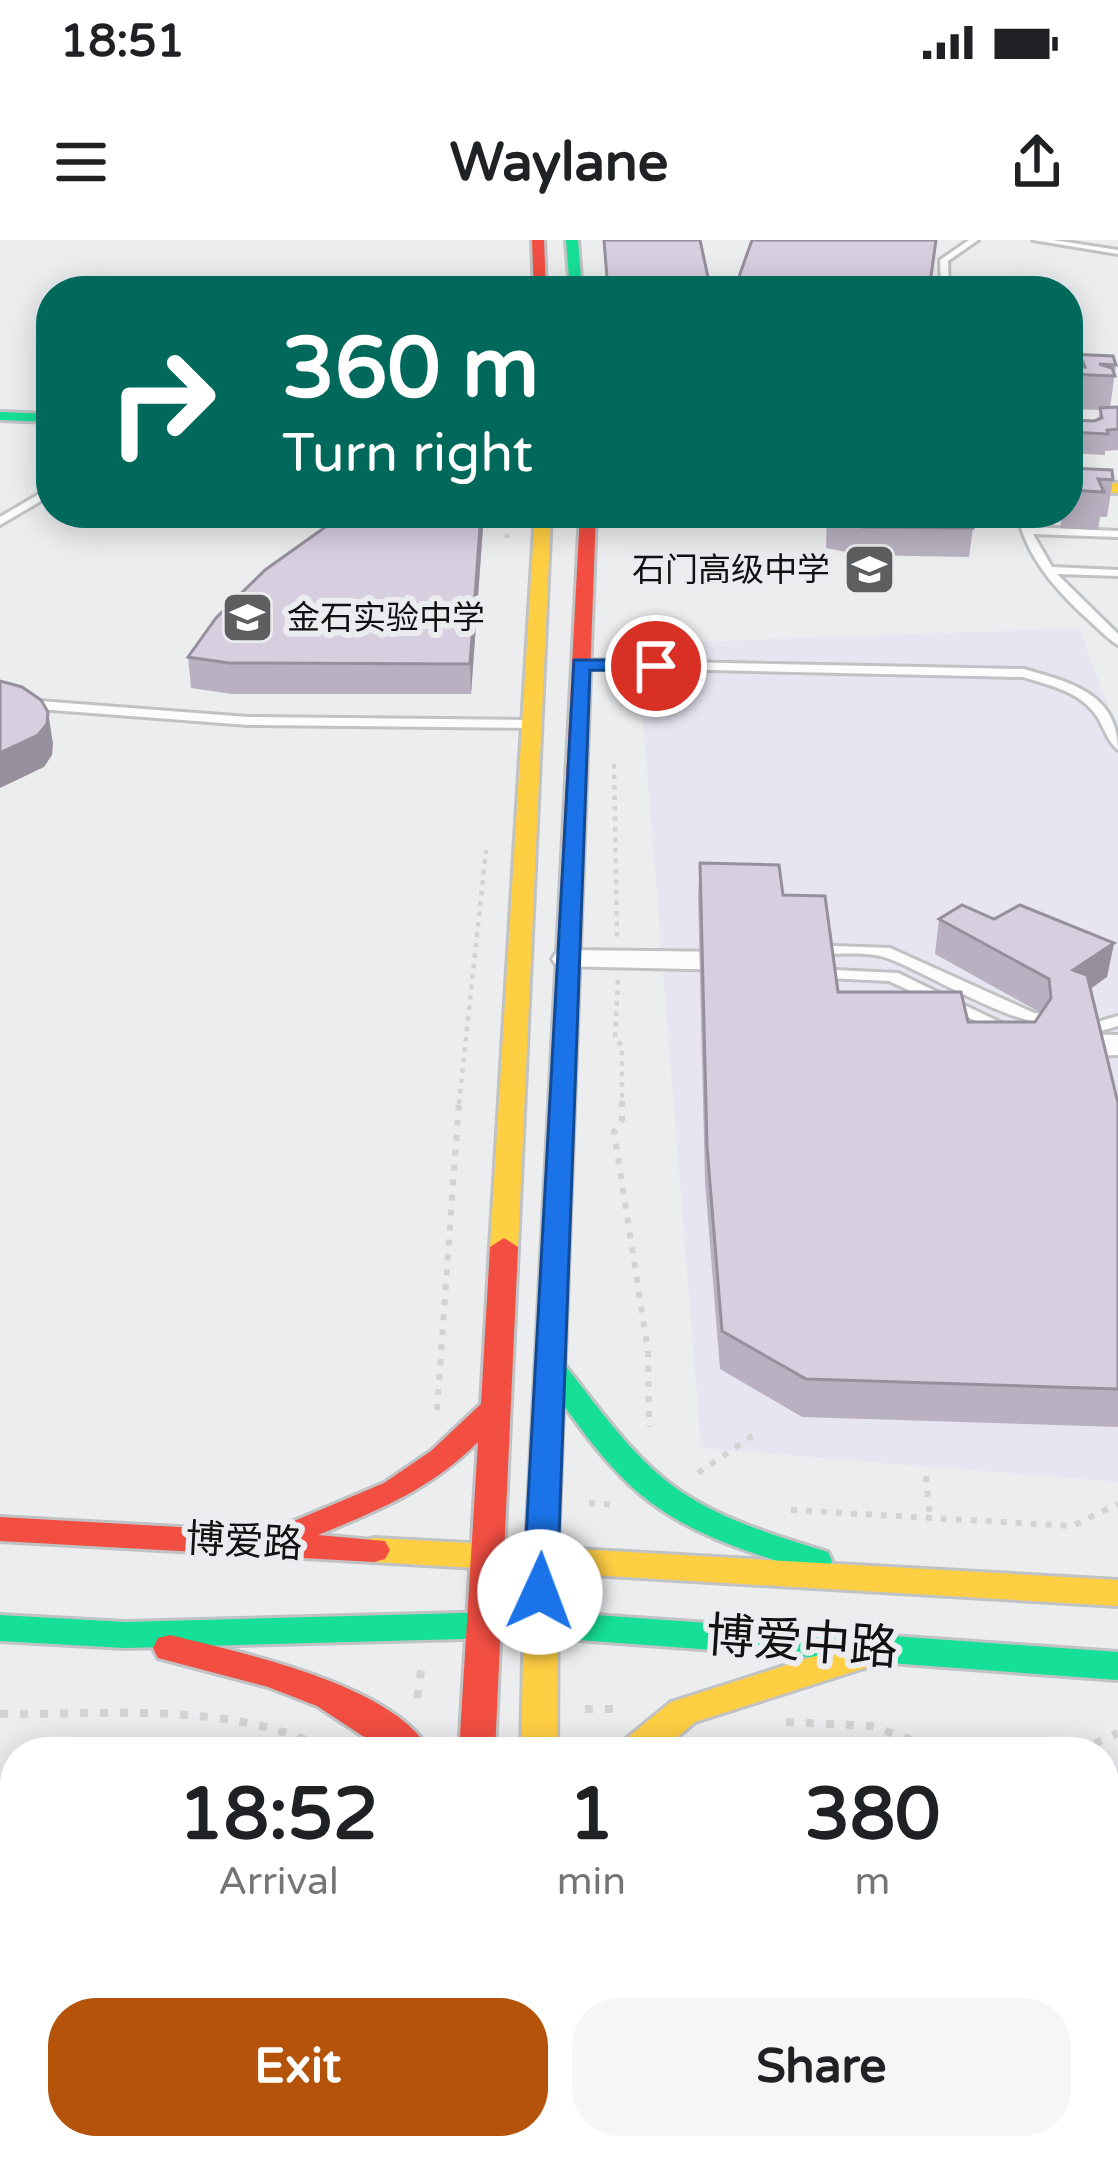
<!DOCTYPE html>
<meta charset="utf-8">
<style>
:root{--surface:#fff;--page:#f6f6f6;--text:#202124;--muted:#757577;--accent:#b45309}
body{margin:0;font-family:"Varela Round","Noto Sans SC",sans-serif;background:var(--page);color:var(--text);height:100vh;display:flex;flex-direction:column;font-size:45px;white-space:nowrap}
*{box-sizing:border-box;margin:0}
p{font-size:39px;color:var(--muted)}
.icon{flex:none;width:66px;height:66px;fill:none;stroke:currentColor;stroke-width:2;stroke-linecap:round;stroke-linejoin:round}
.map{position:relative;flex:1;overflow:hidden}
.sheet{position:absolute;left:0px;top:1497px;width:1119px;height:423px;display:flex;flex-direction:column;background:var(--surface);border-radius:48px 48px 0 0;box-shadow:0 6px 30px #0003}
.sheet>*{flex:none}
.hud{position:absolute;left:36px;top:36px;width:1047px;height:252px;border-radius:48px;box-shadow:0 6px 30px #0003;background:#00695c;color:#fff;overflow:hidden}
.pin{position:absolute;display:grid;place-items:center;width:102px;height:102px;color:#fff;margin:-51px;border:6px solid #fff;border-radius:50%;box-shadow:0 3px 12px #0007}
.me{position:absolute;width:132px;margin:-66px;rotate:2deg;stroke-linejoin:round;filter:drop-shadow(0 0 9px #0008)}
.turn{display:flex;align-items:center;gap:42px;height:252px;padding:0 48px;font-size:54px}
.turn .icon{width:156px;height:156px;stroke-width:2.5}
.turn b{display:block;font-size:84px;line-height:102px}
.eta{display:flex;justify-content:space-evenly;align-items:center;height:204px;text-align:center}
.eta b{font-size:72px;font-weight:700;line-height:84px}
.cta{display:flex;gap:24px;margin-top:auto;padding:24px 48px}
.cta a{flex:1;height:138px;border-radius:48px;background:var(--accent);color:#fff;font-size:48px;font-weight:700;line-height:138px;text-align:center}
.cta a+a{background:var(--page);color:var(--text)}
.status{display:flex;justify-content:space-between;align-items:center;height:84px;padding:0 60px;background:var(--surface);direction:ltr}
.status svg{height:33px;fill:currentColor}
header{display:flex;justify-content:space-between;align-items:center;height:156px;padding:0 48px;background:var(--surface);font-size:54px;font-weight:700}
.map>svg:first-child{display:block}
.commercial{fill:#e8e5f2}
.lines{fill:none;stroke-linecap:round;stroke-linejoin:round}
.lane-casing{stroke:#c1c2c3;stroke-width:6}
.street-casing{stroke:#c1c2c3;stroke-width:6}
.fast-casing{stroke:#c1c2c3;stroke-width:6}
.slow-casing{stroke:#c1c2c3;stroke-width:6}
.jam-casing{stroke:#c1c2c3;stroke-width:6}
.path-far2{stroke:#d2d3d3;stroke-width:4.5;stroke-dasharray:4.5 6;stroke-linecap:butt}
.path-far1{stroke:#d2d3d3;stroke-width:6;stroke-dasharray:6 9;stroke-linecap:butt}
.path{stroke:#d2d3d3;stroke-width:8;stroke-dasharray:8 12;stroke-linecap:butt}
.lane{fill:#fcfcfd;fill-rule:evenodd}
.street{fill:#fcfcfd;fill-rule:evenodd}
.fast{fill:#16e098;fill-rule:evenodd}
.slow{fill:#ffcf43;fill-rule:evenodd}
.jam{fill:#f24e42;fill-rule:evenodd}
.wall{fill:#b9b1c1}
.shaded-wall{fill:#96909d}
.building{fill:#d7cee0;stroke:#96909d;stroke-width:3}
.route{fill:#1a73e8;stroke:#114b97;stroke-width:3}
.labels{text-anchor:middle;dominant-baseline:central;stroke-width:12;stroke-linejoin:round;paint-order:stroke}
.far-poi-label{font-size:33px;fill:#101112;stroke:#ebecf0;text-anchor:end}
.street-label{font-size:39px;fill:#101112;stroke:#ebecf0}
.near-street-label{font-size:48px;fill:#101112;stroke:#ebecf0}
</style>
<div class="status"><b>18:51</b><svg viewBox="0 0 49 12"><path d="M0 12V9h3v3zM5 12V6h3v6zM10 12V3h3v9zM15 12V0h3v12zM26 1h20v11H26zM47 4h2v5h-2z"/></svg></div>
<header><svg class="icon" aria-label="menu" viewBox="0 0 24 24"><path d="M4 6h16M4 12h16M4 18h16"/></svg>Waylane<svg class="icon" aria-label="share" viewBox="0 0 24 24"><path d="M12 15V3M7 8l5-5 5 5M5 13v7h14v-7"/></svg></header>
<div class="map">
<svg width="1118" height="1919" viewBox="0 0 1118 1919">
<rect width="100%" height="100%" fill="#ecedef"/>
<!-- commercial -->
<g class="commercial">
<polygon points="1079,388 1118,491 1118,1242 701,1208 637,404"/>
<polygon points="1118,1574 1118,1919 735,1919 736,1905 1104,1905 1104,1582"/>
</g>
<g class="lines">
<defs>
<g id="lane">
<polygon points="969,0 978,0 948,21 949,51 941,51 940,20"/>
<polygon points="1033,0 1053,0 1118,10 1118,14"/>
<polygon points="51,247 51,255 0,285 0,277"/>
<path d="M1017,273H1027L1031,287L1118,291V297L1033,294L1052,327L1118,330V336L1057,334L1118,394V405C1105,397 1094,384 1082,374C1051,344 1026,315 1017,273Z"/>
<path d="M581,420L1024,429C1069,442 1118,453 1118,510C1108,502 1105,490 1098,478C1081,451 1051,446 1023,437L577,427V421Z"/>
<polygon points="0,458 248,477 532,480 539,484 532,488 248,485 0,466"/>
<path d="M808,705L890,708L1034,773L1060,775L1068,780C1034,801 926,731 887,718C861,709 829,717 803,713L800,710Z"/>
<polygon points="813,729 898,733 1016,790 1014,793 1002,793 889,741 807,737 805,734"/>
<polygon points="1118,776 1118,786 1076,798 1068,793 1070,790"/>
</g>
<g id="street">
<polygon points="568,710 733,712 749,721 733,730 557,726 552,719 557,712"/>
<polygon points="1066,794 1118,795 1118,815 1047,818 1043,811 1054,797"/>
</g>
<g id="fast">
<polygon points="566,0 578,0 582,51 570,51"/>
<polygon points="0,172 51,174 51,182 0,180"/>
<path d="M550,1116L560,1119C597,1165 631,1217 680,1251C724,1281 777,1296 828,1312L832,1321L828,1330L816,1333C755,1314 690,1296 640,1254C600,1220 571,1174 540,1133L535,1126L540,1119Z"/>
<polygon points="539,1371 1118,1412 1118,1440 539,1397 125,1408 0,1401 0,1375 125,1382"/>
<polygon points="432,1905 474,1905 473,1919 431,1919"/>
<rect x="518" y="1905" width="42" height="14"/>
</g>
<g id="slow">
<polygon points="1068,241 1118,243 1118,253 1068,251"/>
<polygon points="535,273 551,273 518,1007 504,1016 490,1007"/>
<polygon points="559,915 572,923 558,1308 1118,1340 1118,1366 558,1333 557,1512 521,1512 525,1331 374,1322 363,1319 358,1310 363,1301 374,1298 526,1306 546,923"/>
<polygon points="859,1402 871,1406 876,1416 871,1426 695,1482 660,1512 617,1512 622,1502 671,1462"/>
</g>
<g id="jam">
<polygon points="532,0 544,0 546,51 534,51"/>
<polygon points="580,273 596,273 572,923 559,931 546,923"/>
<path d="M504,998L518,1007L495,1512H459L478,1202C431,1249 379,1270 318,1295L385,1301L390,1310L385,1319L374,1322L0,1301V1277L268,1292L384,1243L431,1211L481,1164L490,1007Z"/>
<path d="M170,1395C238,1412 397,1445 430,1512H387L317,1466L268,1447L158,1418L153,1408L158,1398Z"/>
</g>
</defs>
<!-- lane casing -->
<use href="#lane" class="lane-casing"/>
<!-- street casing -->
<use href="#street" class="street-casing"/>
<!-- fast casing -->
<use href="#fast" class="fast-casing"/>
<!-- slow casing -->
<use href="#slow" class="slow-casing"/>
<!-- jam casing -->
<use href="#jam" class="jam-casing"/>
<!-- path-far2 -->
<g class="path-far2">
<polyline points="507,273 507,298"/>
<polyline points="614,524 617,697"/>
<polyline points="618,740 615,798 622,806 622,864"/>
<polyline points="459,864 486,610"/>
</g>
<!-- path-far1 -->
<g class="path-far1">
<polyline points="622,861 622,880 614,892 648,1111 649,1187"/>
<polyline points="437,1170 459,861"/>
<polyline points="698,1233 755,1194"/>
<polyline points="926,1236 930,1278"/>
<polyline points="589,1263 618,1265"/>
<polyline points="791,1270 1072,1286 1118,1264"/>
</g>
<!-- path -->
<g class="path">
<polyline points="417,1458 422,1424"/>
<polyline points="585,1469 614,1469"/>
<path d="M0,1474C109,1475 233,1460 332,1512"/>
<polyline points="786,1482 871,1486 941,1510 1001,1512"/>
<polyline points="1076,1512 1118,1493"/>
</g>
<!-- lane -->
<use href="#lane" class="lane"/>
<!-- street -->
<use href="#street" class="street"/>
<!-- fast -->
<use href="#fast" class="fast"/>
<!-- slow -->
<use href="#slow" class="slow"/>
<!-- jam -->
<use href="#jam" class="jam"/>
</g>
<!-- wall -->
<g class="wall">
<polygon points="1068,114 1116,125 1110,168 1118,167 1118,210 1105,211 1105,215 1068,213 1068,180 1094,181 1098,180 1100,170 1068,169"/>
<polygon points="1068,228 1113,240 1107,277 1100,277 1098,290 1060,288 1062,275 1044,274 1068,273"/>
<polygon points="345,273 484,273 471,454 232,454 191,448 188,417"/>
<polygon points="815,273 984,273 983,279 972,279 973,288 969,317 861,315 826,308 827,277 815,277"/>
<polygon points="700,623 783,655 838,752 968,782 1035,782 1041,773 935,714 939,679 994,679 1114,703 1107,737 1091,749 1118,863 1118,1187 802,1177 720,1129 705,942 698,657"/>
</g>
<!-- shaded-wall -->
<g class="shaded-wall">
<polygon points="481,273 484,273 471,454 470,424"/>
<polygon points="48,472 53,504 52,515 44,527 0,548 0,513"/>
<polygon points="1114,703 1107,737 1067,764 1073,730"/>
</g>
<!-- building -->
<g class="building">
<polygon points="604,0 700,0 711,51 608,51"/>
<polygon points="752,0 936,0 929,51 734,51"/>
<polygon points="1068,114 1113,116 1116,125 1099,124 1112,128 1115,136 1068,134 1068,126 1085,127 1083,122 1068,121"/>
<polygon points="1118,167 1118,189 1107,190 1108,194 1068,192 1068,180 1094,181 1102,178 1100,168"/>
<polygon points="1068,228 1112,230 1113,240 1098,239 1104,252 1068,250"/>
<polygon points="345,273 481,273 470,424 229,423 188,417 216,378 265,330"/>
<polygon points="828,273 971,276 973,288 863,287 828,280"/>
<polygon points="919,273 962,273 962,276 919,274"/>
<polygon points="0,441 22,447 41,460 48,472 47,484 38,495 0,513"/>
<polygon points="700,623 779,625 783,655 825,656 838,752 961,752 968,782 1035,782 1051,758 1049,739 939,679 962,665 994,679 1020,665 1114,703 1073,730 1087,735 1118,863 1118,1149 806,1139 722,1091 707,906"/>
</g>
<!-- route -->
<polygon class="route" points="574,420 656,420 665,426 656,431 590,430 557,1352 552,1362 540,1365 528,1362 523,1352"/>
<!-- icons -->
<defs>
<symbol id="school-square" viewBox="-11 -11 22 22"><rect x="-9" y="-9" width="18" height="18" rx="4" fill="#5d5e5f" stroke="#ebecf0"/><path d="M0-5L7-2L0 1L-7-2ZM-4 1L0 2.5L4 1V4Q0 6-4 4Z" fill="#fff"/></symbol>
</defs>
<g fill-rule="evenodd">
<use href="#school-square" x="840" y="300" width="59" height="59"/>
<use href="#school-square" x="218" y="348" width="59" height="59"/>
</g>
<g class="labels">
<!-- far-poi labels -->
<g class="far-poi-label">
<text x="830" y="330">石门高级中学</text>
<text x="287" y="378" text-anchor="start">金石实验中学</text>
</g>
<!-- street labels -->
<g class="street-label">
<text transform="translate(244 1302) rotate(3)">博爱路</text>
</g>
<!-- near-street labels -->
<g class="near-street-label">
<text transform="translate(802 1403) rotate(4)">博爱中路</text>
</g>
</g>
</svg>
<div class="pin" style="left:656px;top:426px;background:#d93025"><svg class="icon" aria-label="arrive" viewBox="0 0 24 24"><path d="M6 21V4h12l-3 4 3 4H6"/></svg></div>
<svg class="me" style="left:540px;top:1352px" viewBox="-20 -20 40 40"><circle r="19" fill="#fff"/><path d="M0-13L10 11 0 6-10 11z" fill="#1a73e8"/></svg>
<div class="hud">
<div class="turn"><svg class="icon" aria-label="right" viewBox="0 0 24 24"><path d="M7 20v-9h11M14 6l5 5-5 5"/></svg><div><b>360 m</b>Turn right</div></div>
</div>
<section class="sheet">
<div class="eta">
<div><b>18:52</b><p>Arrival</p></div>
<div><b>1</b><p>min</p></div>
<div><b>380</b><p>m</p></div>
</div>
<div class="cta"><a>Exit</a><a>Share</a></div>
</section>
</div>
